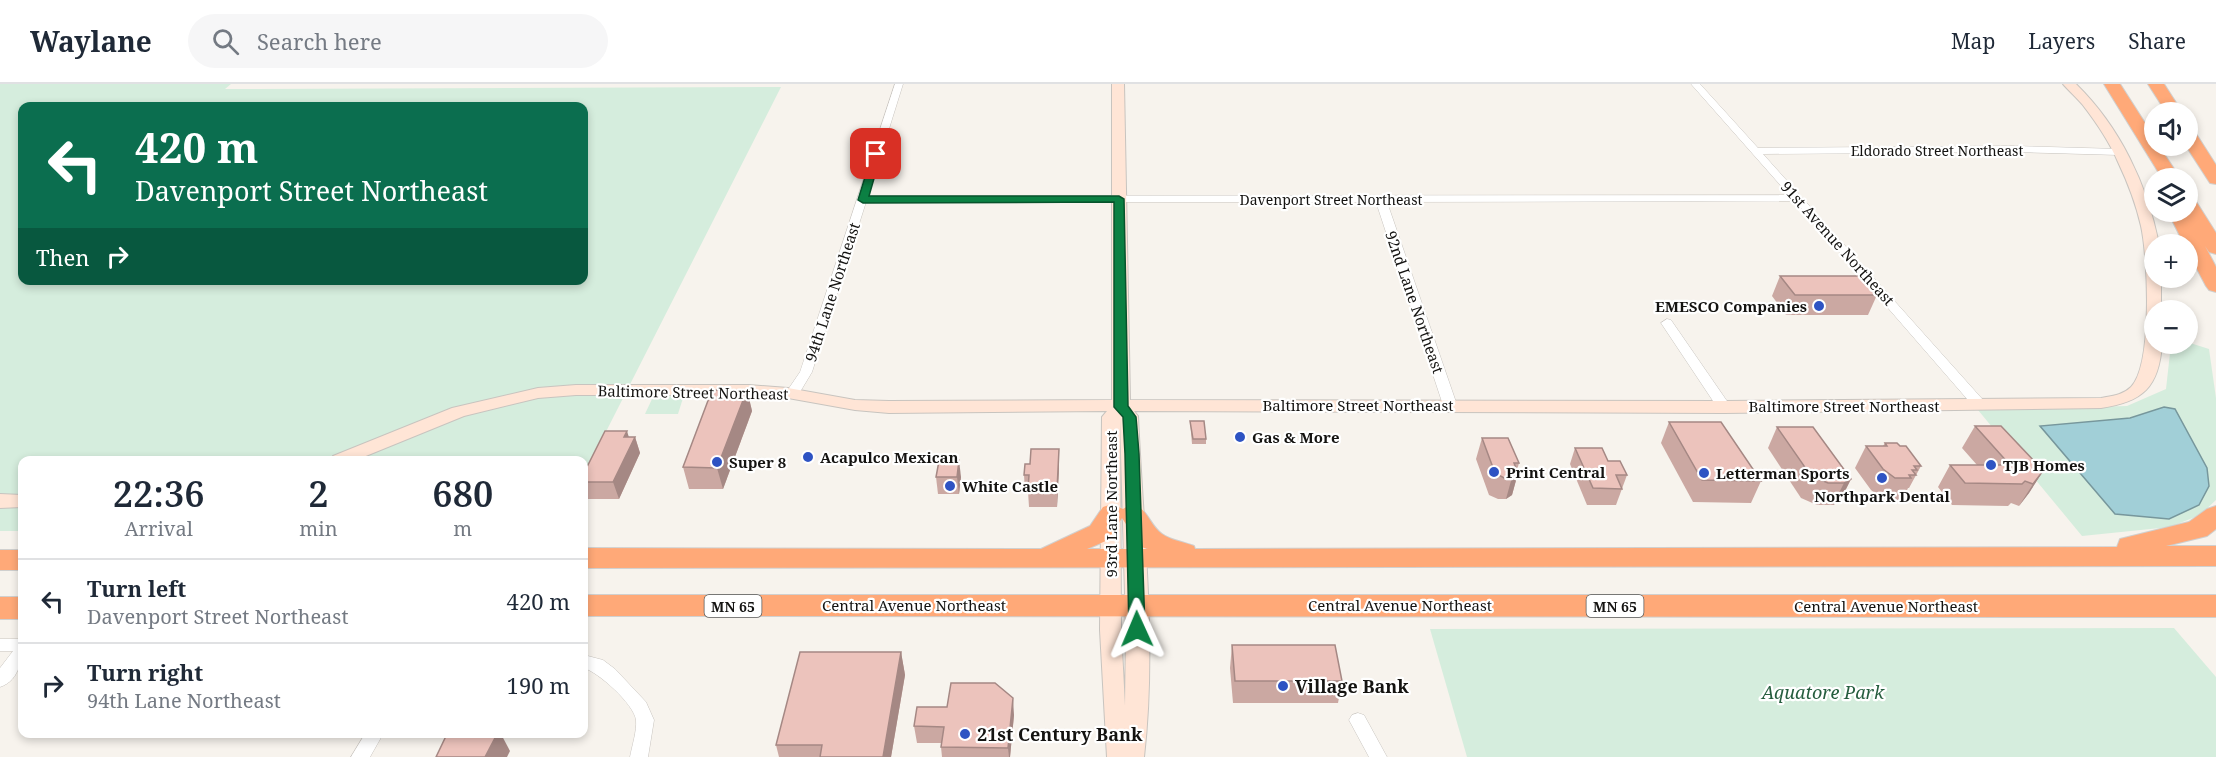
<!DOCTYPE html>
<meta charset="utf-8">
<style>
:root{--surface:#fff;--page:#f6f6f7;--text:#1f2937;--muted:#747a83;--line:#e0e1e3}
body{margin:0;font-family:"Noto Serif",serif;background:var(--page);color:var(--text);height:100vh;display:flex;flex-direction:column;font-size:22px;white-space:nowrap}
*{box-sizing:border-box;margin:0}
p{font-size:20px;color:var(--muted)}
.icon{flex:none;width:33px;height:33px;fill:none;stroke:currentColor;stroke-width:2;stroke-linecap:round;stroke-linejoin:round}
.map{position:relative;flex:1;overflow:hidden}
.sheet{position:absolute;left:18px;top:372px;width:570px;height:282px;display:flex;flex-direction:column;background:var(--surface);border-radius:12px;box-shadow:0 3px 9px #0003}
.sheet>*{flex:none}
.hud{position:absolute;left:18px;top:18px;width:570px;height:183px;border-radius:12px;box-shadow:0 3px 9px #0003;background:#0b6e4f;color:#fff;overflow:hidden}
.fabs{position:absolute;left:2144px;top:18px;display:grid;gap:12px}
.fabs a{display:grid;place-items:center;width:54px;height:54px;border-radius:50%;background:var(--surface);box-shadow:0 3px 9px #0003;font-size:30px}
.pin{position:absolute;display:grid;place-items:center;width:51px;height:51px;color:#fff;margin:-26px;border-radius:12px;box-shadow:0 3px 9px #0006}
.me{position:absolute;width:66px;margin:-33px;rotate:359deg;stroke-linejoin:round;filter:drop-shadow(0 0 4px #0008)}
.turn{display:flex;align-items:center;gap:21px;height:126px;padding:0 18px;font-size:27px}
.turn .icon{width:78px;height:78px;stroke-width:2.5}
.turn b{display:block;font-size:42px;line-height:51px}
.then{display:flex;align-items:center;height:57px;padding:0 18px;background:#0003;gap:12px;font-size:22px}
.eta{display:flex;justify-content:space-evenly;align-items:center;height:102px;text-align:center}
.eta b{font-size:36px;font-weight:600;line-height:42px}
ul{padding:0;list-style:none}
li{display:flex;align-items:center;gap:18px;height:84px;padding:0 18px;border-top:2px solid var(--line)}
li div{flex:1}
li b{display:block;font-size:22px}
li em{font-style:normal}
header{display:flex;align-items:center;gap:36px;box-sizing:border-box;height:84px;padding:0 30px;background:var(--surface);border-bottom:2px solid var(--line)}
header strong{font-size:28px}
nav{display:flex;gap:33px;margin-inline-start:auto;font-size:21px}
.search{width:420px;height:54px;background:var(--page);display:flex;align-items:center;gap:15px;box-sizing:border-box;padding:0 21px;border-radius:33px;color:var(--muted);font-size:22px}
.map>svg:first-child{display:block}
.green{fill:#d5eddd;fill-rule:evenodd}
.water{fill:#a1cfd7;stroke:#77979c;stroke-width:1.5}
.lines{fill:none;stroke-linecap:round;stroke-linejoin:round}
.street-casing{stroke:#c8c4bf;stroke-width:1}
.secondary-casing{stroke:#c8c4bf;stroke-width:2}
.highway-casing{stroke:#d0d0cf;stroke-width:2}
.street{fill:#fff;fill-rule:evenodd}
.secondary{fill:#ffe5d6;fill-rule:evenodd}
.highway{fill:#ffa978;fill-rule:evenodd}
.wall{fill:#cba8a2}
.shaded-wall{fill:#a58884}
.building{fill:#ecc3bc;stroke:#a58884;stroke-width:1.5}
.route{fill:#0b8043;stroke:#07532c;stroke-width:1.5}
.poi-dot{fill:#2e53c3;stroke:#fff;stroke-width:2}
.labels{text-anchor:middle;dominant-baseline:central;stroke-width:4.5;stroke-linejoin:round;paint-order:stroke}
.far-street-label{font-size:14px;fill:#141311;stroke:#fff}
.shield{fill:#fff;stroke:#5a5a58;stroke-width:1.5}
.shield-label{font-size:14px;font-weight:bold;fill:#141311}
.street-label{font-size:15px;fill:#141311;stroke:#fff}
.poi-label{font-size:15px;font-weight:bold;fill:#141311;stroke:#fff;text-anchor:start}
.near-poi-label{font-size:18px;font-weight:bold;fill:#141311;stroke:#fff;text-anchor:start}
.near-park-label{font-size:18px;font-style:italic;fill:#255d3e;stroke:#fff}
</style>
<header>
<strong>Waylane</strong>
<div class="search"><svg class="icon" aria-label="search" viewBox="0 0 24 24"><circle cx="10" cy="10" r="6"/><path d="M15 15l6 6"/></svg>Search here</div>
<nav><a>Map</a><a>Layers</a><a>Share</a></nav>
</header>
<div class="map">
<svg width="2216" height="673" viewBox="0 0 2216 673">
<rect width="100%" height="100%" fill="#f7f3ed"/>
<!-- green -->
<g class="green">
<path d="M0,0H231L225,5L781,3L584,391V376H22V447H0ZM22,22H584V196H22Z"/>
<polygon points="2187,258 2209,265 2216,314 2216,416 2200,431 2170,443 2082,452 1978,326 2127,322 2166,305 2171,260 2187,260"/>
<polygon points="661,310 677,311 683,314 678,330 645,330 652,315"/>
<polygon points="2174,544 2216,593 2216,673 1467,673 1430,545"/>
</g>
<!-- water -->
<polygon class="water" points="2164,323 2175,325 2207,384 2209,402 2199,421 2169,435 2115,430 2040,342 2130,334"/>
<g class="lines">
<defs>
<g id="street">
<polygon points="895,0 903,0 868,112 1789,111 1691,0 1700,0 1758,64 2012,62 2119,65 2124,68 2119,71 2012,68 1763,70 1984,317 1986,320 1984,323 1974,323 1795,117 1387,118 1457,321 1450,325 1443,321 1376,118 866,118 812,288 797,313 787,313 785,310 800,288"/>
<polygon points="1667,235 1671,236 1729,320 1731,323 1729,326 1719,326 1661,239"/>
<path d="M0,555H22C22,573 21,596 0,603V584L13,567H0Z"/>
<path d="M584,571L603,576L615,585L646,618L654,636L648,673H630C632,662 637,647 636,636C634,620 598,588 584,584Z"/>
<polygon points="1358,629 1364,631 1387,673 1369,673 1349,636 1352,631"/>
<polygon points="365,650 383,650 370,673 351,673"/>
</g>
<g id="secondary">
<path d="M1112,0H1124L1130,316L1724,317L2101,314C2112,312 2123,311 2131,303C2153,281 2148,173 2141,142C2136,120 2128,99 2118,78C2109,57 2096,38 2082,20C2076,13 2069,7 2063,0H2076C2120,43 2147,100 2159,160H2154V194H2161V226H2154V260H2162C2159,303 2143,318 2101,324L1724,329L1134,327L1138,332C1143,444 1157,562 1144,673H1107L1100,546L1102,333L1107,327L889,329L855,326L788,314L749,311H576L538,314L464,332L356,376H331L333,372L452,324L538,304L576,301H749L788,304L855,316L889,317L1112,316ZM1120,334L1126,545L1125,622L1121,546Z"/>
<polygon points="0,410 22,411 22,423 0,424"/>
</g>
<g id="highway">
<polygon points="2104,0 2120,0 2154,53 2154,62 2159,62 2180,94 2162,94"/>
<polygon points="2148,0 2164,0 2182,28 2166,28"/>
<polygon points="2187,44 2193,45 2216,81 2216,100 2210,99 2186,62"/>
<polygon points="2190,117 2197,119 2216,149 2216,170 2209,168 2205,162 2216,183 2216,208 2209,206 2206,202 2187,166 2187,160 2184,160 2168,128 2187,128 2187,118"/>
<path d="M1112,420L1123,425C1145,412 1147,440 1162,450C1170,456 1184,458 1194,462L1195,465L2117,463L2120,455L2189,438L2207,425L2216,422V445L2207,452L2166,462H2216V482L584,484V464L1041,465L1090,442L1103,423ZM1122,434L1141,463L1148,465H1087L1108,456Z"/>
<rect x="0" y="466" width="22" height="20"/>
<polygon points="2216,511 2216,533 584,532 584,511"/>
<rect x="0" y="513" width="22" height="22"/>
</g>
</defs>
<!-- street casing -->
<use href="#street" class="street-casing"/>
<!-- secondary casing -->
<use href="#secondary" class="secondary-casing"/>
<!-- highway casing -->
<use href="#highway" class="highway-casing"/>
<!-- street -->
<use href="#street" class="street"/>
<!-- secondary -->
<use href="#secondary" class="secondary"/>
<!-- highway -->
<use href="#highway" class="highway"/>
</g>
<!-- wall -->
<g class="wall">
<polygon points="1780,192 1877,211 1868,231 1786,231 1772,212"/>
<polygon points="747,306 752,327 723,405 689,405 683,383"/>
<polygon points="1190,337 1206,355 1206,360 1192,360"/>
<polygon points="1669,338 1761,397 1751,419 1693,418 1661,359"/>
<polygon points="1975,342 2035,384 2043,387 2029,409 2019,422 2011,419 2008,422 1952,421 1938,403 1950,381 1977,381 1962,364"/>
<polygon points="1777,343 1851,395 1840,417 1833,421 1817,421 1801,414 1768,364"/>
<polygon points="629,353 635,353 640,369 619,415 585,415 584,411 584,389"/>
<polygon points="1482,354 1519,379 1517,386 1518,389 1512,411 1506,415 1498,415 1489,411 1476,375"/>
<polygon points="1885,359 1900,362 1921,382 1909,404 1908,404 1904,413 1901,413 1899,416 1883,416 1871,406 1855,384 1866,362 1883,362"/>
<polygon points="1575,364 1608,377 1627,391 1616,421 1587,421 1570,380"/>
<polygon points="1059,365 1059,382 1057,423 1029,423 1028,407 1025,407 1024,391 1030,380"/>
<polygon points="936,393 961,393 959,410 938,410"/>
<polygon points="1232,561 1342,597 1338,619 1233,619 1230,584"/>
<polygon points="901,568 905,591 891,673 779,673 776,661"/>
<polygon points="947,623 1014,631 1010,673 942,673 941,663 942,659 917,659 914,642"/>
</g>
<!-- shaded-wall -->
<g class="shaded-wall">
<polygon points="747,306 752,327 723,405 717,384"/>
<polygon points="627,347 631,360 635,353 640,369 619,415 613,398 624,353"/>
<polygon points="1059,365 1059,382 1057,423 1057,406"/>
<polygon points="959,376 961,393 959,410 957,393"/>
<polygon points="2043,387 2029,409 2019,422 2033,400"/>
<polygon points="1518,389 1512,411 1506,415 1512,393"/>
<polygon points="1851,395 1840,417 1833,421 1844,399"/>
<polygon points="901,568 905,591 891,673 883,673"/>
<polygon points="1013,614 1014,631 1010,673 1009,673 1008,664"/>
<polygon points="497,650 501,650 510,667 507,673 485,673"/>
</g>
<!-- building -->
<g class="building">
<polygon points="1780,192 1861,192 1877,211 1795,211"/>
<polygon points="712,306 747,306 717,384 683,383"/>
<polygon points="1190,337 1204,337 1206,355 1193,355"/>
<polygon points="1669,338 1721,338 1761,397 1702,396"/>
<polygon points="1975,342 2001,342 2037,380 2034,384 2043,387 2033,400 2025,397 2022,400 1965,399 1950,381 2010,381"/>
<polygon points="1777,343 1813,343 1851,395 1844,399 1828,399 1811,392"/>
<polygon points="605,347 627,347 624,353 635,353 613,398 584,398 584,389"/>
<polygon points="1482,354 1508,354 1519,379 1514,379 1518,389 1512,393 1504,394 1495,389"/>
<polygon points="1885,359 1897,359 1900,362 1906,362 1921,382 1914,382 1917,386 1912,386 1916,391 1909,391 1911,394 1895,394 1883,385 1866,362 1887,362"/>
<polygon points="1575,364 1602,364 1608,377 1620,377 1627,391 1616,391 1622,405 1593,404"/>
<polygon points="1031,365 1059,365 1057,406 1028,406 1029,391 1024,391 1025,380 1030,380"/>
<polygon points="959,376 957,393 936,393 939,377"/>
<polygon points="1232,561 1335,561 1342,597 1235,597"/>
<polygon points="800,568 901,568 883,673 820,673 822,661 776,661"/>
<polygon points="951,599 995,599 1013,614 1008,664 941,663 944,643 914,642 917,623 947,623"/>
<polygon points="447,650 497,650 485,673 436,673"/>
</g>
<!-- route -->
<polygon class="route" points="873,67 881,70 869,112 1119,112 1124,115 1128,322 1136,333 1139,370 1145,545 1143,550 1137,551 1131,550 1129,545 1125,370 1123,333 1114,323 1114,118 863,119 858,116"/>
<!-- markers -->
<g class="poi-dot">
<circle cx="1819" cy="222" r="6"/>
<circle cx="1240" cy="353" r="6"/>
<circle cx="808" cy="373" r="6"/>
<circle cx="717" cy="378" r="6"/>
<circle cx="1991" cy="381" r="6"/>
<circle cx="1494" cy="388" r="6"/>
<circle cx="1704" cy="389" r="6"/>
<circle cx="1882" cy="394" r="6"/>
<circle cx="950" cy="402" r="6"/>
<circle cx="1283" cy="602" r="6"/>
<circle cx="965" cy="650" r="6"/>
</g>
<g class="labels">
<!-- far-street labels -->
<g class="far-street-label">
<text x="1937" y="66">Eldorado Street Northeast</text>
<text x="1331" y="115">Davenport Street Northeast</text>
</g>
<!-- shield labels -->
<g class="shield">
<rect x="704.5" y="511" width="57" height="22" rx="4.5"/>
<rect x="1586.5" y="511" width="57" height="22" rx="4.5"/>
</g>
<g class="shield-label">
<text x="733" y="522">MN 65</text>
<text x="1615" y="522">MN 65</text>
</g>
<!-- street labels -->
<g class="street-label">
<text transform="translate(1838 159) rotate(48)">91st Avenue Northeast</text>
<text transform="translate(832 208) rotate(-72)">94th Lane Northeast</text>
<text transform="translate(1415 218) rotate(71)">92nd Lane Northeast</text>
<text transform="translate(693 308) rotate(1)">Baltimore Street Northeast</text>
<text x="1358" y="321">Baltimore Street Northeast</text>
<text x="1844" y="322">Baltimore Street Northeast</text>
<text transform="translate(1111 420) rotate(-90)">93rd Lane Northeast</text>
<text x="914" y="521">Central Avenue Northeast</text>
<text x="1400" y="521">Central Avenue Northeast</text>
<text x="1886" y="522">Central Avenue Northeast</text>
</g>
<!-- poi labels -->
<g class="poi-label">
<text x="1807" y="222" text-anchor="end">EMESCO Companies</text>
<text x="1252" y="353">Gas &amp; More</text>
<text x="820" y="373">Acapulco Mexican</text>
<text x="729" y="378">Super 8</text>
<text x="2003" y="381">TJB Homes</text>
<text x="1506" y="388">Print Central</text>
<text x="1716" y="389">Letterman Sports</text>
<text x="962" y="402">White Castle</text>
<text x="1882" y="412" text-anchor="middle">Northpark Dental</text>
</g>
<!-- near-poi labels -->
<g class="near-poi-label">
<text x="1295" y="602">Village Bank</text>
<text x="977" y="650">21st Century Bank</text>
</g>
<!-- near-park labels -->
<g class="near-park-label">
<text x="1823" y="608">Aquatore Park</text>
</g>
</g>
</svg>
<div class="fabs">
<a><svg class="icon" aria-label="sound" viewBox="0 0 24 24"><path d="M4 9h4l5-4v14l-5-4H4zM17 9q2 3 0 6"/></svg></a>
<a><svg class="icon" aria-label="layers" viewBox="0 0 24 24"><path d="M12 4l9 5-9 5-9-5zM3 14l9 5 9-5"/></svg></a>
<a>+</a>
<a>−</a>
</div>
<div class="pin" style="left:876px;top:70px;background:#d93025"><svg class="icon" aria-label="arrive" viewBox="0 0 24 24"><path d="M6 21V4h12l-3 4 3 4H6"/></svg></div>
<svg class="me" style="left:1137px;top:545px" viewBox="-20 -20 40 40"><path d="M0-17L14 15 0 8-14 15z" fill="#0b8043" stroke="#fff" stroke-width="4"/></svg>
<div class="hud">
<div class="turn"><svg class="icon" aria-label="left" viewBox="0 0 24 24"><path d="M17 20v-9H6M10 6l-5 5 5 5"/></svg><div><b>420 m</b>Davenport Street Northeast</div></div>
<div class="then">Then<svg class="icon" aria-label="right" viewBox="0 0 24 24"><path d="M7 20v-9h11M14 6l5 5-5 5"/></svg></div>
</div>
<section class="sheet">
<div class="eta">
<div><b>22:36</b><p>Arrival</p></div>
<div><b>2</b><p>min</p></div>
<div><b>680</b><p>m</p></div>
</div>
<ul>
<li><svg class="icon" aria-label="left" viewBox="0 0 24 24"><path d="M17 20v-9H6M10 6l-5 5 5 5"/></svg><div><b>Turn left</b><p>Davenport Street Northeast</p></div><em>420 m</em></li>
<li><svg class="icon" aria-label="right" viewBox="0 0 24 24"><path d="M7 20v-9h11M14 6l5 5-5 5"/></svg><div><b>Turn right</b><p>94th Lane Northeast</p></div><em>190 m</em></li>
</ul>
</section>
</div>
